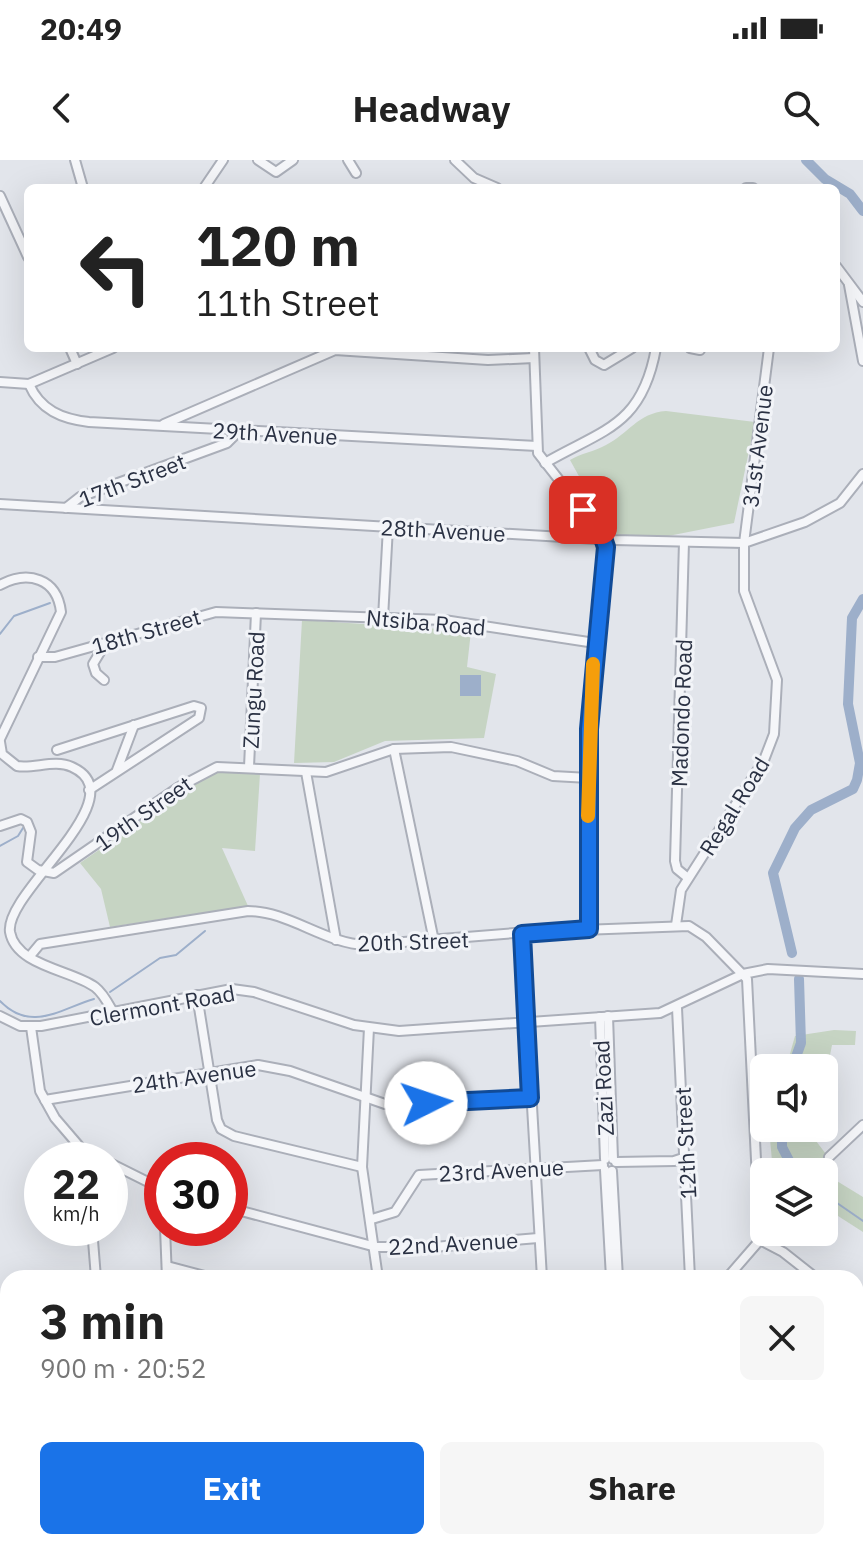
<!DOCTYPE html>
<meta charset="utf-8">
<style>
:root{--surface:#fff;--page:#f6f6f6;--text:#222;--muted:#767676;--accent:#1a73e8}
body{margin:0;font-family:"IBM Plex Sans",sans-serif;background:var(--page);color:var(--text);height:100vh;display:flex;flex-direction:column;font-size:30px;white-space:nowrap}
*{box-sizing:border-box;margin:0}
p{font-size:26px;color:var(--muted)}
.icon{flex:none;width:44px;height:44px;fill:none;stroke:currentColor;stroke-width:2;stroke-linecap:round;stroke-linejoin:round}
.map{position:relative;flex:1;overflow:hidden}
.panel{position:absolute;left:0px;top:1110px;width:864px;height:280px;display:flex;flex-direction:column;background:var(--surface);border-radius:24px 24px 0 0;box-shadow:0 8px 32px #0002}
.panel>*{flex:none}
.hud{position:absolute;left:24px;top:24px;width:816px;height:168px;border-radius:12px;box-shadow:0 8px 32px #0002;background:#fff;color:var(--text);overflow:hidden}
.tools{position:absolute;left:750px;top:894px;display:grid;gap:16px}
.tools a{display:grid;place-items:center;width:88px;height:88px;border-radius:12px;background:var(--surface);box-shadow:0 8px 32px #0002;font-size:40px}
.speed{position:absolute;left:24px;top:982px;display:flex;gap:16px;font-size:40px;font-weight:700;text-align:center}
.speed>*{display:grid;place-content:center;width:104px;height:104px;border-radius:50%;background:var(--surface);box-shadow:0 8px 32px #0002;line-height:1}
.speed small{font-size:20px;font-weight:400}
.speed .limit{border:12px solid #d22;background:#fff;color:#111}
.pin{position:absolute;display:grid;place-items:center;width:68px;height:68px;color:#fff;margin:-34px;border-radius:16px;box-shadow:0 4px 12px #0006}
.me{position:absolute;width:88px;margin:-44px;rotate:86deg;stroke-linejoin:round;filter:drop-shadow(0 0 6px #0008)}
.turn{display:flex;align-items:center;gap:28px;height:168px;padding:0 40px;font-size:36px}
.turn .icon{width:104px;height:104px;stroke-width:2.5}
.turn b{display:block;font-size:56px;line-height:68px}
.round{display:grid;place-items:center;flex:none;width:84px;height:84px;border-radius:12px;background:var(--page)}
.head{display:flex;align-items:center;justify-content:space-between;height:136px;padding:0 40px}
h1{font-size:48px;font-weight:700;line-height:60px}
.cta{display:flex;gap:16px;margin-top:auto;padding:16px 40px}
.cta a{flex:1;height:92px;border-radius:12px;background:var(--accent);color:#fff;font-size:32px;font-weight:700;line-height:92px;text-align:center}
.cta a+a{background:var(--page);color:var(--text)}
.status{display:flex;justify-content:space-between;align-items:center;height:56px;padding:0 40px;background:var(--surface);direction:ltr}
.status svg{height:22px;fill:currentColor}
header{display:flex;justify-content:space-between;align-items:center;height:104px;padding:0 40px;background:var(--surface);font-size:36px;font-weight:700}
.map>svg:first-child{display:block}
.green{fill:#c6d4c3}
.water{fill:#9dafca}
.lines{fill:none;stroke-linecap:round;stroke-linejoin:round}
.stream{stroke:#9dafca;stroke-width:2}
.river{stroke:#9dafca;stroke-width:10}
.minor-casing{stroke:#abafb9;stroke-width:12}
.minor{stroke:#f5f6f9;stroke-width:8}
.route-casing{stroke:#114b97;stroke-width:20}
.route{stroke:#1a73e8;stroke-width:14}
.slow{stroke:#f59e0b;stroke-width:14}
.labels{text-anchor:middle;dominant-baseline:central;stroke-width:6;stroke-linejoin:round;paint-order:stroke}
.street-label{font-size:22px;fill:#2a3143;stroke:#f2f4f8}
</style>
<div class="status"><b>20:49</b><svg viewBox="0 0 49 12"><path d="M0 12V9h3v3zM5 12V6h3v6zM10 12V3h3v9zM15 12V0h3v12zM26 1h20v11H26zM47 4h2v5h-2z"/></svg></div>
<header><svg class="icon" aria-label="back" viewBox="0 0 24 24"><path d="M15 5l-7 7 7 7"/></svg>Headway<svg class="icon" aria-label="search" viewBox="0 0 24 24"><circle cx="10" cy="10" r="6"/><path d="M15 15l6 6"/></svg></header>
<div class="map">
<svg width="863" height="1390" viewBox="0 0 863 1390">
<rect width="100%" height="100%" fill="#e2e5eb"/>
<!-- green -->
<g class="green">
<path d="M666,251L755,262L734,363L658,378L611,374L570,300C581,293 594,292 606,285C628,274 638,253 666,251Z"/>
<polygon points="302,460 471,471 467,507 496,514 484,578 385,581 334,602 294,603"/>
<polygon points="212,612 260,614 255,691 222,688 248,746 110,767 101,729 80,703"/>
<polygon points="834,870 856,871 855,885 832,885 824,926 824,908 786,908 795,876"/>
<polygon points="824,956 829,966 813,977 835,1006 827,1015 863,1037 863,1072 824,1047 824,1012 773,1012 769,968 824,968"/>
</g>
<!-- water -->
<rect class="water" x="460" y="515" width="21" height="21"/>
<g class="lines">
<!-- stream -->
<g class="stream">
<polyline points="0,474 14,456 50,443"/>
<polyline points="0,686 18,676 23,668"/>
<polyline points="110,832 160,798 176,795 205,771"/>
<path d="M0,841C31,873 60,849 94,839"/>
<polyline points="824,1034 863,1061"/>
</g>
<!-- river -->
<g class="river">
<polyline points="806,0 825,19 850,34 863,51"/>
<polyline points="792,793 773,713 795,668 811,650 853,629 857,620 860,603 848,544 852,458 863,439"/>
<polyline points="792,908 801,883 799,819"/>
<polyline points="782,968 782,987 795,1012"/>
</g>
<defs>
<g id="minor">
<polyline points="75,0 83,28"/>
<polyline points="258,0 276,12 293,0"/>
<polyline points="348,0 356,13"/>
<polyline points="455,0 474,18 497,28"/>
<polyline points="204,28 223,0"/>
<polyline points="746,28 753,28"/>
<polyline points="0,36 28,97"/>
<polyline points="836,106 863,142"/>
<polyline points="849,125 863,201"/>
<polyline points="70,188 77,204"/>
<polyline points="534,188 538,293 599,371 606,387 589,569 589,769"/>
<polyline points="589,188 595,200 604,205 632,188"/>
<polyline points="690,188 700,190"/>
<polyline points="0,222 29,224 113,188"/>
<path d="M29,224C40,250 62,259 89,262L537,286"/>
<polyline points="164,264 335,190 488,200 534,198"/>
<path d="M545,303C604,269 642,266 656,188"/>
<polyline points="0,344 614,380 744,383 805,362 840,343 863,314"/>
<polyline points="66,348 80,337 227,283 239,271"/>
<polyline points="684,382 675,701 677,709 688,718"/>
<path d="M0,425C28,410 57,418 61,452L0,579"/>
<polyline points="383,458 388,367"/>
<polyline points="38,497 55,497 216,452 444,460 595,483"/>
<polyline points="104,520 96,513 93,504 105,484"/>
<path d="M0,582L2,594L17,606C34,609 55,599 72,607C138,637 4,732 10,772C16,806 72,810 95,827C103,833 108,843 113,852"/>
<polyline points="394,589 434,781"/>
<polyline points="57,590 194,546 201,548 199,558 89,630"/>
<polyline points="249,607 256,453"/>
<polyline points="117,610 134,565"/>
<polyline points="306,612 336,780"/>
<polyline points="0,666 21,659 27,662 31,672 27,702 38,710 54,713 179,627 217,607 326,612 394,589 451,587 517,601 553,616 589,618"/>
<polyline points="676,765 681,730 764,600 774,574 777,520 744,431 744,383 769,188"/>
<polyline points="522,774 542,1118"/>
<path d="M30,796L40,784L248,751C289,751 325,784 366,785L528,772L689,766L706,777L747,819L760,1080"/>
<polyline points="197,835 217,960 221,969 234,976 362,1007"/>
<polyline points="677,848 690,1118"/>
<polyline points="0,856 20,866 41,866 232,829 254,832 354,865 399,871 660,853 743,814 768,809 863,814"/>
<polyline points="608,856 613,999"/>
<polyline points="600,857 605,999"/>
<polyline points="31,867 40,931 55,958 91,1000"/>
<polyline points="369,868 362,1007 378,1118"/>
<polyline points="45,940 258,905 290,911 385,944 530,938"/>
<polyline points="829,997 863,965"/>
<polyline points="616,1002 674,1001 686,997"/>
<polyline points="110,1003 162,1029"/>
<polyline points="605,1010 611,1118"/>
<polyline points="612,1011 618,1118"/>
<polyline points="230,1048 376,1087 434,1087 538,1078"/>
<polyline points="372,1059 395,1052 419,1015 603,1005"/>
<polyline points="92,1068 96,1118"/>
<polyline points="165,1068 167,1118"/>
<polyline points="760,1080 783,1092 816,1118"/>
<polyline points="167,1106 212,1118"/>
<polyline points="727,1118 760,1080"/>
<polyline points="856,1150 863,1156"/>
<polyline points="856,1216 863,1213"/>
<polyline points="0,1258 8,1272"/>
<polyline points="856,1329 863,1332"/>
<polyline points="133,1382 142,1390"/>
<polyline points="293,1382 302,1390"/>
<polyline points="365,1382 368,1390"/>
<polyline points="440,1382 443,1390"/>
<polyline points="518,1382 521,1390"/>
<polyline points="596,1382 598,1390"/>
<polyline points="623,1382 641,1390"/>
<polyline points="94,1390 115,1382"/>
<polyline points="161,1390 170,1382"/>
<polyline points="268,1390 278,1382"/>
<polyline points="563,1390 578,1382"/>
</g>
</defs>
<!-- minor casing -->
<use href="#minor" class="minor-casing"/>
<!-- minor -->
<use href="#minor" class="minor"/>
</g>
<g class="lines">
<defs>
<polyline id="route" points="426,943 530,938 522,774 589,769 589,569 606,387 602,375 583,350"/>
</defs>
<!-- route casing -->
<use href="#route" class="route-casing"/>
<!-- route -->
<use href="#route" class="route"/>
<!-- slow -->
<polyline class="slow" points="588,656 593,504"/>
</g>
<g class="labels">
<!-- street labels -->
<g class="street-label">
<text transform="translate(275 273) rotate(3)">29th Avenue</text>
<text transform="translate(757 286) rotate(-83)">31st Avenue</text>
<text transform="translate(132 320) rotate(-21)">17th Street</text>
<text transform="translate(443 370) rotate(3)">28th Avenue</text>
<text transform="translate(426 462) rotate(5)">Ntsiba Road</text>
<text transform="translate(146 471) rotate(-16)">18th Street</text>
<text transform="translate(253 530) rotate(-87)">Zungu Road</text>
<text transform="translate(681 553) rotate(-88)">Madondo Road</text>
<text transform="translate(734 646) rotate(-58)">Regal Road</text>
<text transform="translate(143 653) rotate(-35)">19th Street</text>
<text transform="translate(413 781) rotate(-2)">20th Street</text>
<text transform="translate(162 845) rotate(-10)">Clermont Road</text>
<text transform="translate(194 916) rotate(-8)">24th Avenue</text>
<text transform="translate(603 928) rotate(-93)">Zazi Road</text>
<text transform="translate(685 983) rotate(-93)">12th Street</text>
<text transform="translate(501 1010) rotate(-3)">23rd Avenue</text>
<text transform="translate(453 1083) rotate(-3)">22nd Avenue</text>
</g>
</g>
</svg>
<div class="tools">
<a><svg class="icon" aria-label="sound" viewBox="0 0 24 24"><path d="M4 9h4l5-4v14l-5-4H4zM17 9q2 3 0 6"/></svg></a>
<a><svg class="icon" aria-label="layers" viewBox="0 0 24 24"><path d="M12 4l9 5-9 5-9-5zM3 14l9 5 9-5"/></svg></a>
</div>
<div class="speed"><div>22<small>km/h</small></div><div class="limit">30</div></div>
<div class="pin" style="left:583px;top:350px;background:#d93025"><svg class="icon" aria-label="arrive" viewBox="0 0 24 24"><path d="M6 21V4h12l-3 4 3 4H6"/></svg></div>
<svg class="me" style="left:426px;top:943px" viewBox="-20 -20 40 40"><circle r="19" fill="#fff"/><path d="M0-13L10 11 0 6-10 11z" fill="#1a73e8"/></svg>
<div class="hud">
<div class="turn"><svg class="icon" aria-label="left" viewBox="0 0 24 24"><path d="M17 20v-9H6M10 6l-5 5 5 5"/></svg><div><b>120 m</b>11th Street</div></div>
</div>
<section class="panel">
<div class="head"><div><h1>3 min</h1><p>900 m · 20:52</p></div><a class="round"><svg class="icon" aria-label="close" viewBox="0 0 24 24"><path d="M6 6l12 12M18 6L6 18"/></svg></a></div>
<div class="cta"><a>Exit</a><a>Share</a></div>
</section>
</div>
